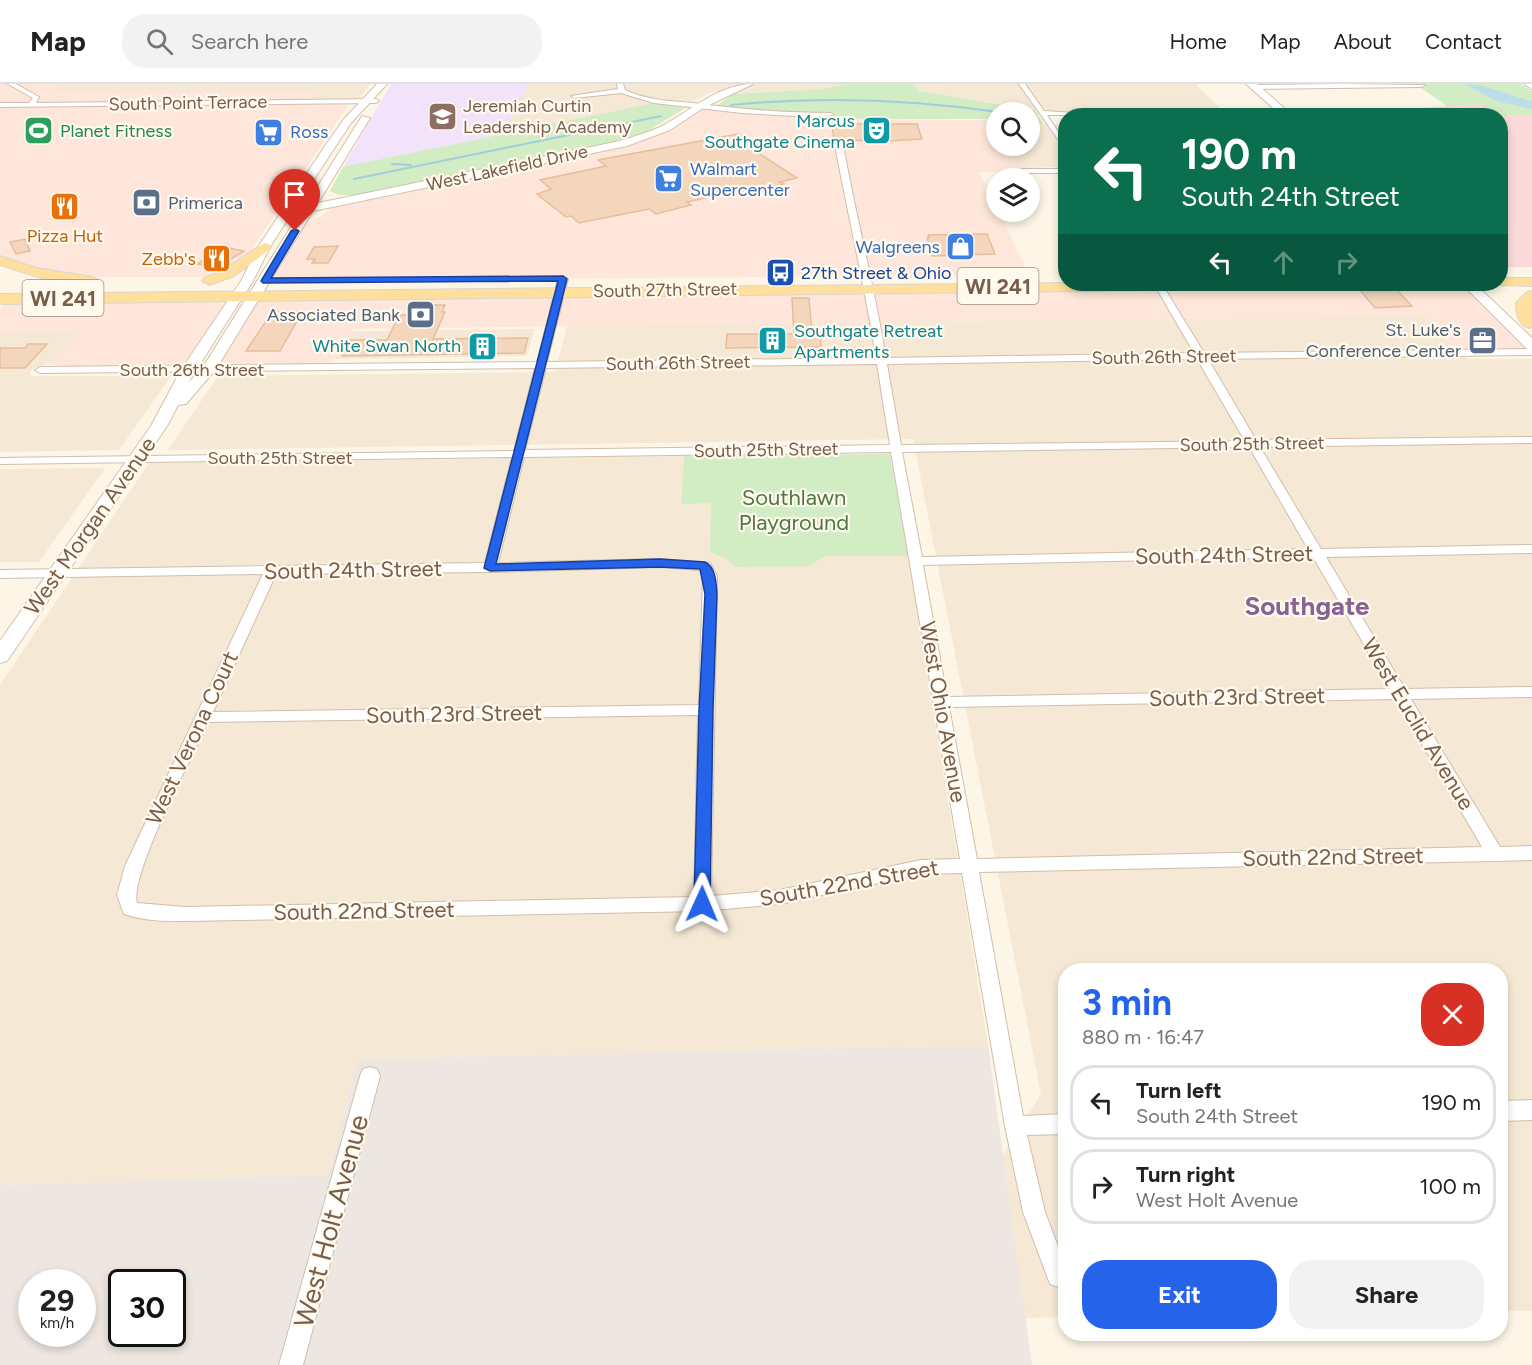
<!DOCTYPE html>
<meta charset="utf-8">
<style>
:root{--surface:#fff;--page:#f2f2f2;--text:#222;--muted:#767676;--line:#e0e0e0;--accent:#2563eb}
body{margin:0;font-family:Figtree,sans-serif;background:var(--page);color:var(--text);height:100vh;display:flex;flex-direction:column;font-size:22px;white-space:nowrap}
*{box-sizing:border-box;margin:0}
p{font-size:20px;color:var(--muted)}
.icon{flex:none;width:33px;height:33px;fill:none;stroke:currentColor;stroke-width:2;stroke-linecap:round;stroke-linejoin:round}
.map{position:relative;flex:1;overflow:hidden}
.details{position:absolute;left:1058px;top:879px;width:450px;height:378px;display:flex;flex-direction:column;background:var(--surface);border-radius:24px;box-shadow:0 3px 9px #0003}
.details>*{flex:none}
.banner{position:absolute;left:1058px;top:24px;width:450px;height:183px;border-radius:24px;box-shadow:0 3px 9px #0003;background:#0b6e4f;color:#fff;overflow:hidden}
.fabs{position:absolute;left:986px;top:18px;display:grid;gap:12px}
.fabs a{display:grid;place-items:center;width:54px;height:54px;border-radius:50%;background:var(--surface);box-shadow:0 3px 9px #0003;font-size:30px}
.speed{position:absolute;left:18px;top:1185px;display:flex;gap:12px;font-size:30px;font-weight:700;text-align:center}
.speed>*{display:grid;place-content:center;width:78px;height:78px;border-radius:50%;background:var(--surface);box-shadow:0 3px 9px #0003;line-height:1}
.speed small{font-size:15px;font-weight:400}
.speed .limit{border:3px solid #111;border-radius:9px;background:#fff;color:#111}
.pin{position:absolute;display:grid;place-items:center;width:51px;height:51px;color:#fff;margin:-62px -26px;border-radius:50% 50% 50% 0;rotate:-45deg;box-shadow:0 0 6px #0007}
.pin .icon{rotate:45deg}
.me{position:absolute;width:66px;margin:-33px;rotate:1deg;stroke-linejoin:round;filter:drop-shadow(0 0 4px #0008)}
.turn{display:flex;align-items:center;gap:21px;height:126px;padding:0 24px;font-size:27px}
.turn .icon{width:78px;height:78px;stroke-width:2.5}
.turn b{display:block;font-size:42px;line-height:51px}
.lanes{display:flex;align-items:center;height:57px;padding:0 24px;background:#0003;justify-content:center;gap:30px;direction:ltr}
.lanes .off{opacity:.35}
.round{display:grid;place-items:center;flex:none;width:63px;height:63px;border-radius:24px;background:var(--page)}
.summary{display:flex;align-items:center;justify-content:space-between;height:102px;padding:0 24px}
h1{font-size:36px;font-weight:700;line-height:45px;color:var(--accent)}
.primary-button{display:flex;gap:12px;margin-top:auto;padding:12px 24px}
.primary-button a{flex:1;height:69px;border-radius:24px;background:var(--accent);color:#fff;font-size:24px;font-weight:700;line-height:69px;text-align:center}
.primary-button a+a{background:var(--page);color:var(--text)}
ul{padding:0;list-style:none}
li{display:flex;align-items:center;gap:18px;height:75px;margin:0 12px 9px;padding:0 12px;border:3px solid var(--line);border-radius:24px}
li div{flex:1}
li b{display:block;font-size:22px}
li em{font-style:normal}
header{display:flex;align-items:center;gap:36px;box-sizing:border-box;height:84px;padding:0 30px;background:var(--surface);border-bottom:2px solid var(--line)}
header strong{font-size:28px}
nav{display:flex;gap:33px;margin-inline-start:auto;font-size:21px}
.search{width:420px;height:54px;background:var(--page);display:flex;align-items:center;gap:15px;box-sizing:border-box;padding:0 21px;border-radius:24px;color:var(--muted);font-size:22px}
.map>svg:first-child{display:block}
.residential{fill:#f5e8d5}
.commercial{fill:#fee7da}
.industrial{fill:#eee7e1;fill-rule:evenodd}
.education{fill:#f3e3fa}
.medical{fill:#fbdadc}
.green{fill:#d2ecc4}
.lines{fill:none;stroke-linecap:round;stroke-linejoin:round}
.stream{stroke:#a0ceda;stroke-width:2}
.river{fill:#badfe8;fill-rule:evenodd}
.building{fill:#f4d6bd;stroke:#e7bd9d;stroke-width:1.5}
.street-casing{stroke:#d0beac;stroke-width:2}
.secondary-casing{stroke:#d5c0ac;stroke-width:2}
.primary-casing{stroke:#dcd5d0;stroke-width:2}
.street{fill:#fff;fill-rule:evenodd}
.secondary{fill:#fff;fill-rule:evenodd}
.primary{fill:#fedf9e;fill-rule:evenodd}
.route{fill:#2563eb;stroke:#184099;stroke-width:1.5}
.labels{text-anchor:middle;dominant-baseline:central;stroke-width:4.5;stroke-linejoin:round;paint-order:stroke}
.far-street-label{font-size:18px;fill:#785d4a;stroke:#fff9ee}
.far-education-label{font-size:18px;fill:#785e54;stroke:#fff9ee;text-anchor:start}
.far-culture-label{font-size:18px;fill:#0d838f;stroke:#fff9ee;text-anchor:end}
.far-leisure-label{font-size:18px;fill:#27864d;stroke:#fff9ee;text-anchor:start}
.far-shop-label{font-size:18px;fill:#366cbe;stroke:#fff9ee;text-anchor:start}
.far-service-label{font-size:18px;fill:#4e5e75;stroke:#fff9ee;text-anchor:end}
.far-food-label{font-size:18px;fill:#c56008;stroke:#fff9ee}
.far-transit-label{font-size:18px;fill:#164399;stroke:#fff9ee;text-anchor:start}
.shield{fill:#fff9ee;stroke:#a08c7b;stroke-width:1.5}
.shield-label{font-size:21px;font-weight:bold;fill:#785d4a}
.park-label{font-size:22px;fill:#4c793e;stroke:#fff9ee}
.street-label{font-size:22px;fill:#785d4a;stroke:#fff9ee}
.quarter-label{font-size:26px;font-weight:bold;fill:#866295;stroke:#fff9ee}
.near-street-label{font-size:27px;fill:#785d4a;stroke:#fff9ee}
</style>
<header>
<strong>Map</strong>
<div class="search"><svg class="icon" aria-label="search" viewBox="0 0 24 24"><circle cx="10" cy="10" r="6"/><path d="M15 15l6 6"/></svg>Search here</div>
<nav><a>Home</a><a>Map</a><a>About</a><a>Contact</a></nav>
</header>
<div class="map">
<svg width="1532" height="1281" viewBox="0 0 1532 1281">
<rect width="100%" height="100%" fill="#fdf6e7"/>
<!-- residential -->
<g class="residential">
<polygon points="60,0 370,0 360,14 308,15 314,9 49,8"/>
<polygon points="528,0 847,0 823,5 733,10 712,8 691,18 663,15 654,19 506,50 517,13 524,13"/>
<polygon points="909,0 1195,0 1224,28 1054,28 918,7 913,0"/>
<polygon points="1029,38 1065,42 1065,83 1019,84 1008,62 1029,62"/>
<polygon points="1425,232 1459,269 1469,275 1532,275 1532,1227 1500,1227 1500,886 1065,886 1065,1233 1025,1234 1003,1071 1041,1010 913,355 168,366 218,292 555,288 567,242"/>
<polygon points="535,245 527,272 334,275 350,247"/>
<polygon points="80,248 53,278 32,285 30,288 31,292 171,292 119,366 0,368 0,249"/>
<polygon points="684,372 681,419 711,419 710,468 810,482 825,472 908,472 988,961 358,975 328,1091 0,1101 0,601 149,379"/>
<polygon points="105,384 39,478 0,478 0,385"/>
</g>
<!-- commercial -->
<g class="commercial">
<polygon points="0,0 60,0 50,8 314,8 305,19 349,20 248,171 223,189 210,193 84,193 43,188 8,176 0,170"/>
<polygon points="700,22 775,31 831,31 833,35 994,36 996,62 1008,62 1021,87 979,88 996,122 996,128 999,128 1029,191 266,197 295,148 333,124 348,118 648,52"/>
<polygon points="1331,200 1468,200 1532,262 1532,268 1459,269 1424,232 352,245 328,284 209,285 256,211"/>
<polygon points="53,219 218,219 225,221 188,276 183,280 84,283 51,281 79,248 0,249 0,224 4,220"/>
</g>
<!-- industrial -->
<path class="industrial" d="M988,961L1032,1281H0V1101L328,1091L358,975ZM32,1198H82V1250H32ZM122,1198H172V1250H122Z"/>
<!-- education -->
<polygon class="education" points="391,0 528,0 524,13 517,14 506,50 343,83"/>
<!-- medical -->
<polygon class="medical" points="1482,20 1500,31 1532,31 1532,183 1500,183 1500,32 1298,32 1295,29 1355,28"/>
<!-- green -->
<g class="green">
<polygon points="847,0 913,0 919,7 1035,26 1043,40 1029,38 1029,28 996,28 996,32 990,33 990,35 833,35 831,29 765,29 716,22 733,10 823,5"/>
<polygon points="1425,0 1520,0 1532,7 1532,31 1500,31 1482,20 1447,22 1420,3 1426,2"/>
<polygon points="654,19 685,24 648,47 613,58 362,111 339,111 330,107 343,83"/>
<polygon points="890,370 908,472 825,472 810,482 734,483 727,475 710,468 711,419 681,420 684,372"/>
</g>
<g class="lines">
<!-- stream -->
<g class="stream">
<path d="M731,21C821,12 909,15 998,28"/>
<polyline points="392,80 411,81"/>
<polyline points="354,95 661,32"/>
</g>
<!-- river -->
<path class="river" d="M1465,0C1488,0 1509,12 1532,17V25L1496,17Z"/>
</g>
<!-- building -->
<g class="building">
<polygon points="832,40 917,40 922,55 888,57 834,56"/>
<polygon points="738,50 754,59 746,61 797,94 780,98 784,100 752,108 735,110 731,108 687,118 691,121 656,130 649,125 579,139 571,132 566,133 537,110 551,105 540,96 606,82 598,76"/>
<polygon points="987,150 995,170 932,172 927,154 929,154 928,151"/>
<polygon points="25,155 30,167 16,170 10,158"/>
<polygon points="338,162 328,179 312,179 315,175 307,175 314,163"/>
<polygon points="224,163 244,167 218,183 197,180"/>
<polygon points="1359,205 1396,205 1412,222 1375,224"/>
<polygon points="792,214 809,214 812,249 820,249 821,263 726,264 727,250 794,250"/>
<polygon points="427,221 445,221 442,228 445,228 433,255 528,254 524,269 342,272 350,256 387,256 399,231 422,231"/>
<polygon points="293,227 302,228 280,267 246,267 272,228"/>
<polygon points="28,260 47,260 25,284 0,284 0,264 25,264"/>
</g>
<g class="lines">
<defs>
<g id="street">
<polygon points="8,0 16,0 39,13 36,19 376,15 379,17 376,19 0,23 0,19 29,19 33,14"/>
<path d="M617,0H623L625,6C646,16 670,17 693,19C739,25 785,29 831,29L834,31L813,33L742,29L654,19L621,9L574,14L571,12L618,5Z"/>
<polygon points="1019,0 1025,0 1044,27 1076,29 1285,27 1288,29 1285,31 1047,31 1065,58 1065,65"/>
<polygon points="1340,0 1425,1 1422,3 1254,5 1251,3 1254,1"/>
<polygon points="1524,0 1532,0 1532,5"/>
<path d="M839,59L843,61C856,132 874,202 886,274L1194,269L1154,200H1162L1204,269L1532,265V271L1208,275L1256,356L1532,353V359L1260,363L1321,465L1532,461V469L1326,473L1405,605L1532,603V613L1411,615L1500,763L1532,762V776L979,788L1023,1032L1065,1030V1050L1027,1051L1045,1128L1065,1181V1200L1058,1203L1050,1200L1023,1128L1005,1042L962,789L921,790L780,820L702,827L185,837C164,837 144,837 124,830L117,811L125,782L263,490L0,494V486L485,479L512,373L0,380V374L514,367L535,284L40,289L35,286L40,283L537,278L558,195L563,192L568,195L547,278L876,274C865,202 848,132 835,61ZM1197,275L1245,357L901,361L887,280ZM877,280L890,361L525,366L546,284ZM1249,363L1308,465L922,473L902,368ZM891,368L960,775L921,776L780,806L711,812L717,492L710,479L660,475L498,479L524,373ZM1313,473L1390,605L947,613L923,481ZM660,483L700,486L703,492L699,621L213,628L276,490L490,488ZM1396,615L1482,763L977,775L949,623ZM698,631L694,813L185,823L137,819C129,792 193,671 208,638Z"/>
<rect x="1022" y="85" width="43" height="4"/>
<polygon points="370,983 377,985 380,992 303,1281 279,1281 360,992 363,985"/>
<polygon points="1532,1016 1532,1036 1500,1037 1500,1017"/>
</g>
<g id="secondary">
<path d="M377,0H387L351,39L297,121H306L362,32L370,34L318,119L620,57C635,52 651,48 664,41C691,26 720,0 753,0L703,24L670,46L627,62L313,127L216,285L186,320L178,321L167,342L7,577L0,579V557L151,342L181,286L241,197L258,163L325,62L344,35ZM293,127H301L203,283L188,299L253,197L270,163Z"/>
<polygon points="1246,0 1257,0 1293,32 1282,32"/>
<polygon points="1462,200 1475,200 1532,254 1532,266 1527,265"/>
</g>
<g id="primary">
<polygon points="264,159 269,160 271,163 269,166 234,192 209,201 202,197 204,194 224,186"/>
<polygon points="0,172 36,184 93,193 100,197 93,201 45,195 0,181"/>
<polygon points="1500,194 1532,194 1532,202 1495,201 1494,200 1500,200"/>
<polygon points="1065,199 1338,200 1331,204 0,220 0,210"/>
<path d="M1532,207V243L1529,244C1518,241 1516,229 1516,219L1527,208Z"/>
</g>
</defs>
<!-- street casing -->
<use href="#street" class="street-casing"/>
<!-- secondary casing -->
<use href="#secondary" class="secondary-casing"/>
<!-- primary casing -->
<use href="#primary" class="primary-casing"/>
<!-- street -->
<use href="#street" class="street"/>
<!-- secondary -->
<use href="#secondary" class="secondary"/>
<!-- primary -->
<use href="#primary" class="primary"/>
</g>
<!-- route -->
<path class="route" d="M295,145L299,147L271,194L563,192L567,195L496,480L660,475L705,478C716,483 716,499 717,510L713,626L710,820L707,825L702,826L696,825L694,820L699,626L705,510L700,485L660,483L490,487L484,484L558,197L263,199L261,197L291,147Z"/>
<!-- icons -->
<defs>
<symbol id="school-square" viewBox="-11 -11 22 22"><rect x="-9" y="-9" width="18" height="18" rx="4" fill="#8d6e63" stroke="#fff9ee"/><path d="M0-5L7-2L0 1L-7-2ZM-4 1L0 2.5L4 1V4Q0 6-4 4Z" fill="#fff"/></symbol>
<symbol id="stadium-square" viewBox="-11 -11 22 22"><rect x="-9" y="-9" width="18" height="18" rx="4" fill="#2e9e5b" stroke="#fff9ee"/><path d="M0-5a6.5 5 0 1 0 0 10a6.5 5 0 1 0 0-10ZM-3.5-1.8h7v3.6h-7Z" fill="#fff"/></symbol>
<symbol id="theatre-square" viewBox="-11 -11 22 22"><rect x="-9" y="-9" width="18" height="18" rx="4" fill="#0f9aa8" stroke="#fff9ee"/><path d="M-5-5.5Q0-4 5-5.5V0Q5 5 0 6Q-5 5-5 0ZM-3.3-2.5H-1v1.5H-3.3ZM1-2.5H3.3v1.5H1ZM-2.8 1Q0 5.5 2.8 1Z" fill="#fff"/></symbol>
<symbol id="supermarket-square" viewBox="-11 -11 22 22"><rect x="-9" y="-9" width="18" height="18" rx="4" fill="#3f7fe0" stroke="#fff9ee"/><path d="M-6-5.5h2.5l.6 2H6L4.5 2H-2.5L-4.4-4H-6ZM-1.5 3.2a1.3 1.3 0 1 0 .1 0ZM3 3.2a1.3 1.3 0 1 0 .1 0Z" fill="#fff"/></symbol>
<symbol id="bank-square" viewBox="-11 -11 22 22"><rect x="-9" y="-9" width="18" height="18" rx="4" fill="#5c6f8a" stroke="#fff9ee"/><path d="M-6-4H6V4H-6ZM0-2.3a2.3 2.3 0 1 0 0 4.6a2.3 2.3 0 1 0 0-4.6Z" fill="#fff"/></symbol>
<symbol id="restaurant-square" viewBox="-11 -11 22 22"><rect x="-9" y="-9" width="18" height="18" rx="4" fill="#e8710a" stroke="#fff9ee"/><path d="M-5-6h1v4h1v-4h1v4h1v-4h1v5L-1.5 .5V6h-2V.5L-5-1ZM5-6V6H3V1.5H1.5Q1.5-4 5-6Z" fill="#fff"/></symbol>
<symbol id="shop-square" viewBox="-11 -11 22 22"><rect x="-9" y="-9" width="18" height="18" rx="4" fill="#3f7fe0" stroke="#fff9ee"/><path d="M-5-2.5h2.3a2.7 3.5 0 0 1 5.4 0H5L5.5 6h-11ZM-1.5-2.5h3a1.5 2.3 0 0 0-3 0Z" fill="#fff"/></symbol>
<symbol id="bus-square" viewBox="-11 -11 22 22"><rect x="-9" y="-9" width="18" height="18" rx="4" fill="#1a4fb4" stroke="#fff9ee"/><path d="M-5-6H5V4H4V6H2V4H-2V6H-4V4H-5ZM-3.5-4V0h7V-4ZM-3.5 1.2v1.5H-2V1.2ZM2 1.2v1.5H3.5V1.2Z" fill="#fff"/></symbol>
<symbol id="office-square" viewBox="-11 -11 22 22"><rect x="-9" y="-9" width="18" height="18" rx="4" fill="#5c6f8a" stroke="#fff9ee"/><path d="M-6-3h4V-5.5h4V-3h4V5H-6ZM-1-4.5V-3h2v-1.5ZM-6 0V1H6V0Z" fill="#fff"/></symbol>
<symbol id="building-square" viewBox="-11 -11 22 22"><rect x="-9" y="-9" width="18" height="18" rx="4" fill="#0f9aa8" stroke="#fff9ee"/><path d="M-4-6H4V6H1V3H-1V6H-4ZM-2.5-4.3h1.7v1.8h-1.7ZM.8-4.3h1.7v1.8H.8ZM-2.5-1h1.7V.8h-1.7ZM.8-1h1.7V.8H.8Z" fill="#fff"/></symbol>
</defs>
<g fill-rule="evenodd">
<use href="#school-square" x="426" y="16" width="33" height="33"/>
<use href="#stadium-square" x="22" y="30" width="33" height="33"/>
<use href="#theatre-square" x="860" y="30" width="33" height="33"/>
<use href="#supermarket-square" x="252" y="32" width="33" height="33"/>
<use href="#supermarket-square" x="652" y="78" width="33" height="33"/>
<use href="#bank-square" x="130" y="102" width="33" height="33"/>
<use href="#restaurant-square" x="48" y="106" width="33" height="33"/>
<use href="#shop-square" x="944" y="146" width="33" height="33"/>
<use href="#restaurant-square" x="200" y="158" width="33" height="33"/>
<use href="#bus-square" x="764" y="172" width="33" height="33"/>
<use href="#bank-square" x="404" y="214" width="33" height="33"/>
<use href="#office-square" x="1466" y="240" width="33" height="33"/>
<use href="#building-square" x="756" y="240" width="33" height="33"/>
<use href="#building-square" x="466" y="246" width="33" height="33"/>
</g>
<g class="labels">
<!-- far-street labels -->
<g class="far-street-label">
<text transform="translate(188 19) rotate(-1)">South Point Terrace</text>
<text transform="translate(507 84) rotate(-12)">West Lakefield Drive</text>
<text transform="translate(665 206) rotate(-1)">South 27th Street</text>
<text transform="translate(1164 273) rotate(-1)">South 26th Street</text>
<text transform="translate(678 279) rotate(-1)">South 26th Street</text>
<text x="192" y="286">South 26th Street</text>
<text transform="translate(1252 360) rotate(-1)">South 25th Street</text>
<text transform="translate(766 366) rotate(-1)">South 25th Street</text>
<text x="280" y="374">South 25th Street</text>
</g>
<!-- far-education labels -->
<g class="far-education-label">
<text x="463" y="22">Jeremiah Curtin<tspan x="463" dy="21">Leadership Academy</tspan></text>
</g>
<!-- far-culture labels -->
<g class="far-culture-label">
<text x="855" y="37">Marcus<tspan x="855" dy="21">Southgate Cinema</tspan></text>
<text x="794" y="247" text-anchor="start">Southgate Retreat<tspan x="794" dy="21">Apartments</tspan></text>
<text x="461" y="262">White Swan North</text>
</g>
<!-- far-leisure labels -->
<g class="far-leisure-label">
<text x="60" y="47">Planet Fitness</text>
</g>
<!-- far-shop labels -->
<g class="far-shop-label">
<text x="290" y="48">Ross</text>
<text x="690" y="85">Walmart<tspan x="690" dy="21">Supercenter</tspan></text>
<text x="940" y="163" text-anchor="end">Walgreens</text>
</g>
<!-- far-service labels -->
<g class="far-service-label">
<text x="168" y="119" text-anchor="start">Primerica</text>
<text x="400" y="231">Associated Bank</text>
<text x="1461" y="246">St. Luke's<tspan x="1461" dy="21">Conference Center</tspan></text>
</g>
<!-- far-food labels -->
<g class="far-food-label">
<text x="65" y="152">Pizza Hut</text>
<text x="196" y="175" text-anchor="end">Zebb's</text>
</g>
<!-- far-transit labels -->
<g class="far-transit-label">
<text x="801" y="189">27th Street &amp; Ohio</text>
</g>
<!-- shield labels -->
<g class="shield">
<rect x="957.5" y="184" width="81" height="36" rx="4.5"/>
<rect x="22.5" y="196" width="81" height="36" rx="4.5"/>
</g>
<g class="shield-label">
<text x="998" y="202">WI 241</text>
<text x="63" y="214">WI 241</text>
</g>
<!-- park labels -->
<g class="park-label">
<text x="794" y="413">Southlawn<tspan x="794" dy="25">Playground</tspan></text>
</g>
<!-- street labels -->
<g class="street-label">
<text transform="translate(90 442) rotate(-55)">West Morgan Avenue</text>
<text transform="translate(1224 471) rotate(-1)">South 24th Street</text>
<text transform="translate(353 486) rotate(-1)">South 24th Street</text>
<text transform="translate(1237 613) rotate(-1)">South 23rd Street</text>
<text transform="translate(943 628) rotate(80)">West Ohio Avenue</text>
<text transform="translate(454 630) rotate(-1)">South 23rd Street</text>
<text transform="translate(1418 640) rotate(59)">West Euclid Avenue</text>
<text transform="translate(192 654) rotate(-65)">West Verona Court</text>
<text transform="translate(1333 773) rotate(-1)">South 22nd Street</text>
<text transform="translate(849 799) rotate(-10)">South 22nd Street</text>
<text transform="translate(364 827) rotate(-1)">South 22nd Street</text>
</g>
<!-- quarter labels -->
<g class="quarter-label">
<text x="1307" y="522">Southgate</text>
</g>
<!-- near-street labels -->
<g class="near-street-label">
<text transform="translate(331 1137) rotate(-75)">West Holt Avenue</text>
</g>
</g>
</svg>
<div class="fabs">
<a><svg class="icon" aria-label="search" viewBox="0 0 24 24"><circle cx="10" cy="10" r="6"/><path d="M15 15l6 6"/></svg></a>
<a><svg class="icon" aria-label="layers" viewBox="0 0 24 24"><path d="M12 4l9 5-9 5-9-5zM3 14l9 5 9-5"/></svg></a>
</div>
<div class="speed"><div>29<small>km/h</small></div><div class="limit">30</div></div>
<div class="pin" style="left:295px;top:147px;background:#d93025"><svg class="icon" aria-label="arrive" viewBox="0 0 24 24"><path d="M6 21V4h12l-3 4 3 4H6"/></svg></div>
<svg class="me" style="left:702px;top:820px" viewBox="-20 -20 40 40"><path d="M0-17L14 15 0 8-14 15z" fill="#2563eb" stroke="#fff" stroke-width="4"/></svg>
<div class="banner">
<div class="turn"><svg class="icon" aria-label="left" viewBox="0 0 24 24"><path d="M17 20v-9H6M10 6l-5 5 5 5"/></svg><div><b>190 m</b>South 24th Street</div></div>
<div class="lanes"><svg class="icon" aria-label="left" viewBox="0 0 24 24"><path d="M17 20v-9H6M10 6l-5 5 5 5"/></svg><svg class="icon off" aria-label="ahead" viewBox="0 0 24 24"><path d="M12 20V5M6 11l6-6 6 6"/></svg><svg class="icon off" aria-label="right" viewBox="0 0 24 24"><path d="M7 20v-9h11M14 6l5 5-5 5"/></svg></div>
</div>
<section class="details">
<div class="summary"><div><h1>3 min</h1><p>880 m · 16:47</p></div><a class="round" style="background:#d93025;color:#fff"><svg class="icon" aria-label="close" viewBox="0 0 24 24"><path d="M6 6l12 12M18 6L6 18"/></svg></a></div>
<ul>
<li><svg class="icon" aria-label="left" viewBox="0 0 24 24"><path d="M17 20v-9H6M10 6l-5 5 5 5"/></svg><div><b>Turn left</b><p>South 24th Street</p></div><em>190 m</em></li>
<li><svg class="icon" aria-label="right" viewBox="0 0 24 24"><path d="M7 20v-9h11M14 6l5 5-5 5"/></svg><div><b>Turn right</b><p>West Holt Avenue</p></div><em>100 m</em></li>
</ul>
<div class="primary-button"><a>Exit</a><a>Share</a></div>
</section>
</div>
